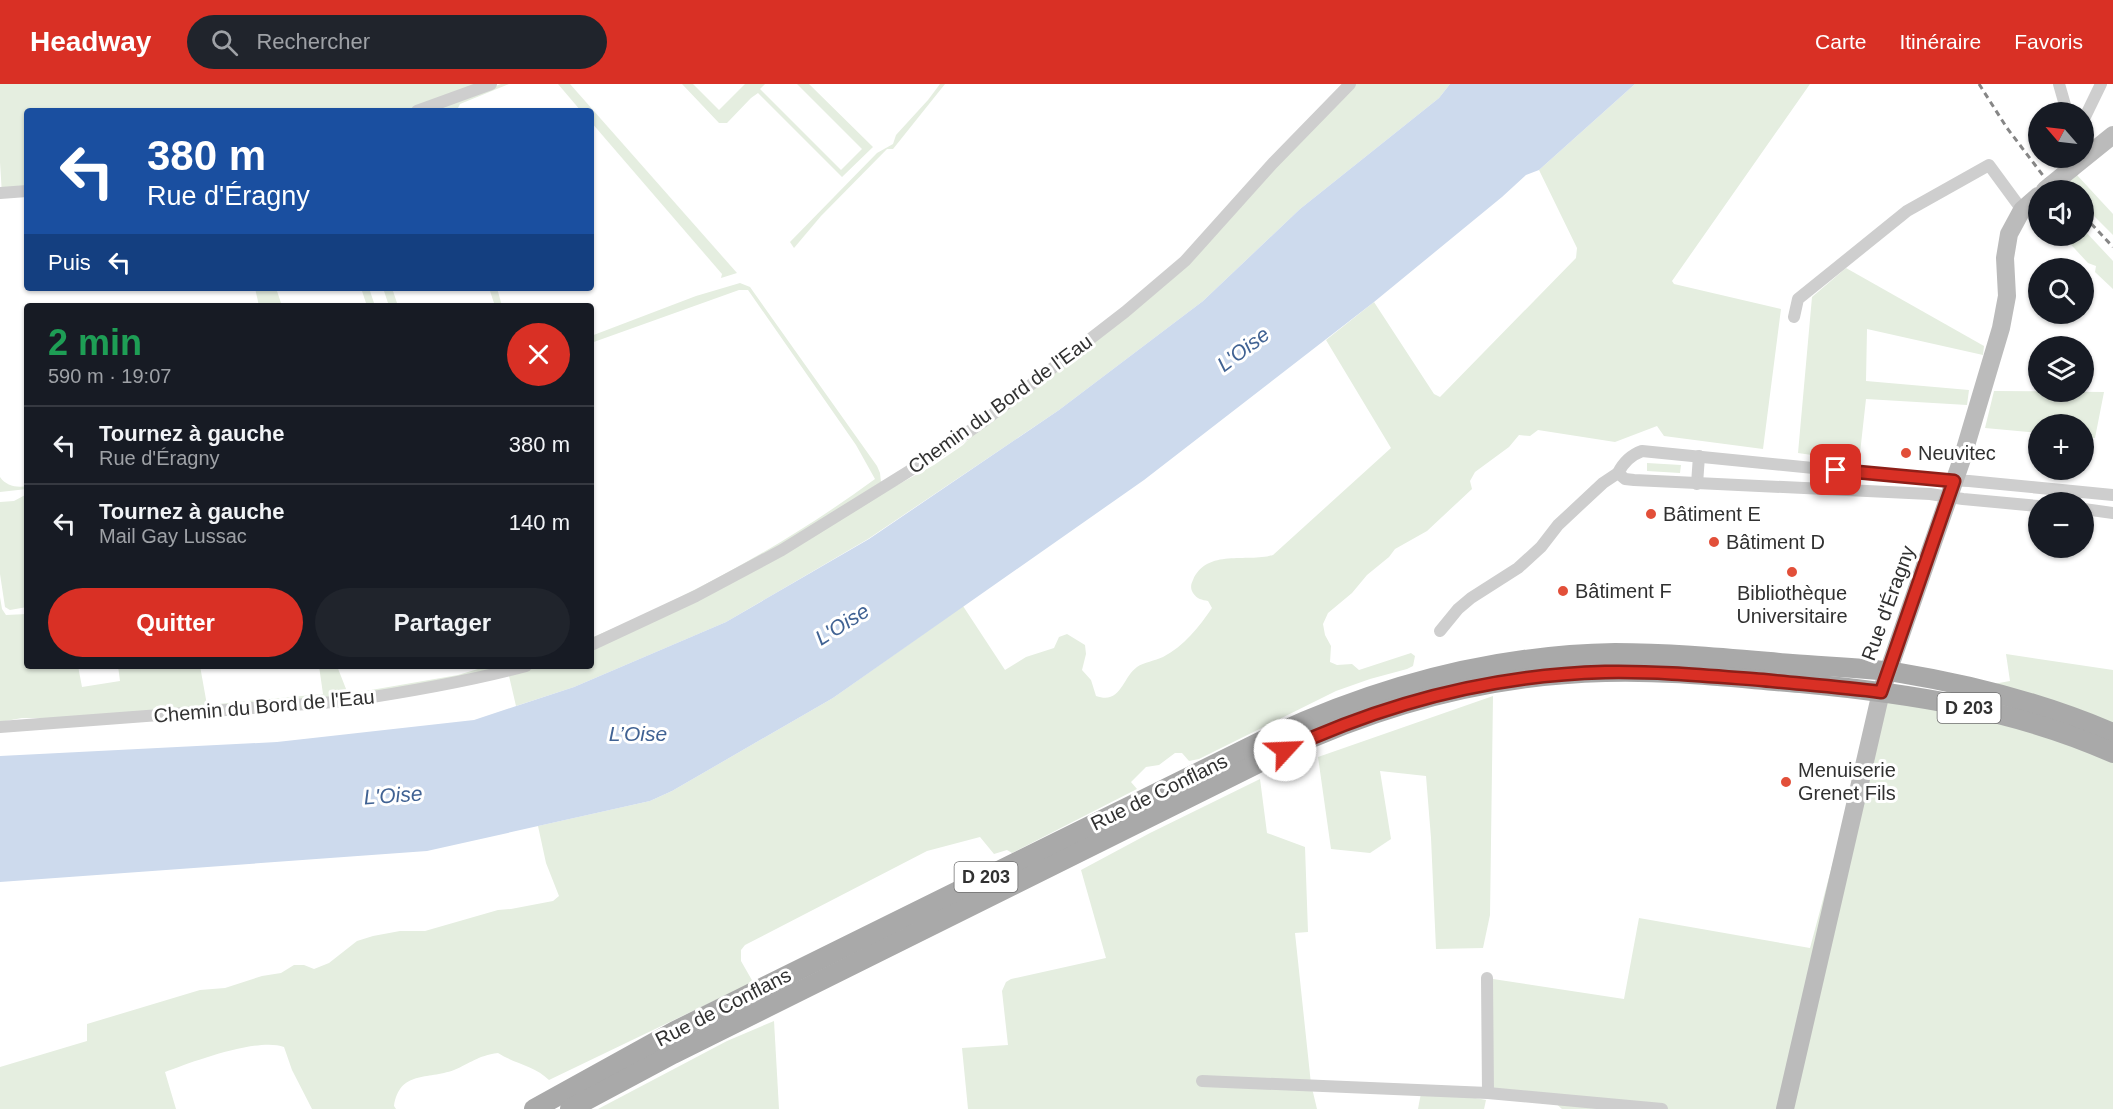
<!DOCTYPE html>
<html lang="fr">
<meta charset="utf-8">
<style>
:root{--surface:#171b24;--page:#20242c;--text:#f1f3f6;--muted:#9ea1a6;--line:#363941;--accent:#d93025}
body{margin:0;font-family:Arial,sans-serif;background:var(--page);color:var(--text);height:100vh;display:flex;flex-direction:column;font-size:22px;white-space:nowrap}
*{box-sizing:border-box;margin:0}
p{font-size:20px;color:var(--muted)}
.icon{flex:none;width:33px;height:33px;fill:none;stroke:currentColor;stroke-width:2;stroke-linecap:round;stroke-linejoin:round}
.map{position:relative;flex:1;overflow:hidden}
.side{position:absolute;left:24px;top:219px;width:570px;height:366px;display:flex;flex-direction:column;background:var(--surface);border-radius:6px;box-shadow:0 2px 4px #0004}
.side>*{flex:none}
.guide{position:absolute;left:24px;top:24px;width:570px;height:183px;border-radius:6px;box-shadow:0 2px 4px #0004;background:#1a4fa0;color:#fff;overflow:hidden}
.needle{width:39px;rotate:298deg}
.tools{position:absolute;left:2028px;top:18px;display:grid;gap:12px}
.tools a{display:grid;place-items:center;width:66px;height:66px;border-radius:50%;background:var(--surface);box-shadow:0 2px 4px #0004;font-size:30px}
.pin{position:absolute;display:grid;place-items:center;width:51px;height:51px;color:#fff;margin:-26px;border-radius:12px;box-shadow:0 3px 9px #0006}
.me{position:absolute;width:66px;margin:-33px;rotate:65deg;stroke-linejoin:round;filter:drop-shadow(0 0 4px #0008)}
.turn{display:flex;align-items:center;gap:21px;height:126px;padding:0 24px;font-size:27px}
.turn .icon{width:78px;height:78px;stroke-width:2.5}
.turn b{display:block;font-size:42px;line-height:51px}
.then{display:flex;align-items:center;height:57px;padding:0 24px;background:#0003;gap:12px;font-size:22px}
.round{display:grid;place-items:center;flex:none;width:63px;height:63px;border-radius:32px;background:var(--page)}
.overview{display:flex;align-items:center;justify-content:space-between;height:102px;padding:0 24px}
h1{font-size:36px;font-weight:700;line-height:45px;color:#1e9e55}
.cta{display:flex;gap:12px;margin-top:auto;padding:12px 24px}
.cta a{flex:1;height:69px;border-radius:36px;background:var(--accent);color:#fff;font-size:24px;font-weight:700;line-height:69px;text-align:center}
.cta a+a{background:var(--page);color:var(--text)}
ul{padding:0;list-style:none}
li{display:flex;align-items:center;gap:18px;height:78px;padding:0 24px;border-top:2px solid var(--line)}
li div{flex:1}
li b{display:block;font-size:22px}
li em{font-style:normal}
header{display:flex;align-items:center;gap:36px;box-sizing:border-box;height:84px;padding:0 30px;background:var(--accent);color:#fff}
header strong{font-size:28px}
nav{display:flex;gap:33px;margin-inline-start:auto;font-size:21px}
.search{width:420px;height:54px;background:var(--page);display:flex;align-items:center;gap:15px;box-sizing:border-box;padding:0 21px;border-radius:33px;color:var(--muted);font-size:22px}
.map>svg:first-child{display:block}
.green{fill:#e5eee0}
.water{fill:#cddaed}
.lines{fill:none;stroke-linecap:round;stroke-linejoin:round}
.street{stroke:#cecece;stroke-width:12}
.secondary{stroke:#bbb;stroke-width:18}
.primary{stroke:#a9a9a9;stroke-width:20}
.rail{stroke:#868686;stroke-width:3;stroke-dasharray:6 4.5;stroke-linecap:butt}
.secondary-bridge{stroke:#bbb;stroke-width:18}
.route-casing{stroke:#8d1f18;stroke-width:15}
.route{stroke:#d93025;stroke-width:10}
.poi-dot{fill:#e24f39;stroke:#fff;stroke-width:2}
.labels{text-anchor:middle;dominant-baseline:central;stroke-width:6;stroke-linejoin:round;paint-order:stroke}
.shield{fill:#fff;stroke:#6f6f6f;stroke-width:1.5}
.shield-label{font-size:18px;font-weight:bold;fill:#313131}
.street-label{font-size:20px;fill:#313131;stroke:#fff}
.poi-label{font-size:20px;fill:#313131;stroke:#fff;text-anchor:start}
.water-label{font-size:21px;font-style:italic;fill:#406293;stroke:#fff}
</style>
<header>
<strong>Headway</strong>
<div class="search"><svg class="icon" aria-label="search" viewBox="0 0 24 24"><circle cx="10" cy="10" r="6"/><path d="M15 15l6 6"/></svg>Rechercher</div>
<nav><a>Carte</a><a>Itinéraire</a><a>Favoris</a></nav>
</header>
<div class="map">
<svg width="2113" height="1025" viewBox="0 0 2113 1025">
<rect width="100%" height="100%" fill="#fff"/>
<!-- green -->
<g class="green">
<polygon points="0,0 482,0 411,27 27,27 27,113 2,111 0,78"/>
<polygon points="501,0 509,0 460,20 457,26 428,27"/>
<polygon points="558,0 570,0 737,189 721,194 722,190 591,38 591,27 581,27"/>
<polygon points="682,0 693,0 719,26 745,0 765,0 760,5 841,86 862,65 797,0 809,0 873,63 842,93 758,9 751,14 727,39 719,39"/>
<polygon points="940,0 945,0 893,65 887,65 821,132 794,164 790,158 877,69 893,60 896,51 928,16"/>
<polygon points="1354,0 1450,0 1439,14 1300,125 1203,217 1059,326 868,455 726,538 574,603 516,622 509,592 540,582 591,582 591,565 888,406 934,381 963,361 984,339 1125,232"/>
<path d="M1635,0H1810L1672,197L1674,200L1781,225L1763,365L1664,352L1657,342L1615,358L1538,346L1530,352L1519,351L1509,363L1475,388L1470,397L1472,405L1427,447L1395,465L1389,473L1367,491L1352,509L1328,529L1323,540L1325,551L1331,562L1330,578L1337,581L1352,580L1359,586L1411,569L1415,572L1413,582L1407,585L1370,595L1336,607L1199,675L1189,677L1182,669H1175L1159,681L1146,683L1131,698L1137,705L1012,769L1007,766L994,770L980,753L927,767L745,861L741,866V877L753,898L549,996C535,982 515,980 498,969C477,972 471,979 454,986C427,996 400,986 394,1022L396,1025H312L292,986L284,963C258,953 192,978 165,988L176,1025H0V983L87,957V940L200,906L225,904L262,892L281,889L294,881H304L314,885L329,879L357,857L373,852L400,847H425L498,826L511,825L553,817L559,812L546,779L538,742L650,717L672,707L833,614L963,522L1005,586L1026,573L1054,564L1059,553L1067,550L1085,561L1086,570L1082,586L1091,596L1096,612C1121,621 1122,594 1137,583C1144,578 1155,577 1163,573C1184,562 1199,543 1212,524L1208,517C1202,516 1197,515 1193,509C1190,504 1191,500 1193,496C1207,464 1248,479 1273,471L1391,364L1326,256L1374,218L1434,310L1440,313L1576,174L1577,164L1539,86Z"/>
<polygon points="2076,90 2113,130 2113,151 2084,122 2084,106 2068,106 2063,101"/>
<polygon points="2084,146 2113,177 2113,205 2095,188 2096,182 2088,179 2063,152 2084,152"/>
<polygon points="1846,184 1984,262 1983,271 1867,245 1866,297 1969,306 1967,321 1866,315 1859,378 1798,369 1812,213"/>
<path d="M740,199L750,203L877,382L880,389L881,398L765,472L591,559V554C691,512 788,459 875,395L856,361L748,206H739L591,259V252L696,212Z"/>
<polygon points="255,204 276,204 282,222 259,222"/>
<polygon points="361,204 369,204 375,222 367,222"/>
<polygon points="383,204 392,204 398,222 389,222"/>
<polygon points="489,204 497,204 502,222 495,222"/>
<polygon points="1994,307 2104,308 2095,354 2084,353 2084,340 2038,340 2038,349 1985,344"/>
<polygon points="1647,379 1681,381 1680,389 1647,387"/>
<path d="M0,393C6,402 17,404 27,402V405L0,408Z"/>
<polygon points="27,410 27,523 10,526 5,523 0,490 0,418 14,417"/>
<polygon points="0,513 2,525 6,531 27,530 27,582 78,582 82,603 120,597 118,582 200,582 207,621 323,610 319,582 337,582 348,610 458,591 488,582 515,582 377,610 52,634 22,634 0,638"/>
<polygon points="2006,570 2113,586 2113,1025 1562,1025 1552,1016 1489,1007 1493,895 1624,915 1639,834 1810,864 1875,621 2010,597"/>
<polygon points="1493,612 1490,831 1483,864 1436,865 1431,754 1426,692 1380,687 1391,755 1370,769 1331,765 1318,673"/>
<polygon points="1260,695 1267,749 1305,763 1308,848 1295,849 1311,1000 1317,1025 968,1025 962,964 1008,961 1002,907 1006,898 1011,895 1106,874 1081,786 1150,749"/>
<polygon points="774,937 779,1025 598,1025 727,957"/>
<polygon points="1422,1004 1486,1016 1484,1025 1418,1025"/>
</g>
<!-- water -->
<polygon class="water" points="1450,0 1635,0 1539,86 1526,91 1502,113 1374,218 1144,396 833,614 672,707 650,717 427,767 0,798 0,672 277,658 474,636 574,603 726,538 869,455 1059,326 1203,217 1300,125 1439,14"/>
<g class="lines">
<!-- street -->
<g class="street">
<polyline points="2059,0 2067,28"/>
<polyline points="417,27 491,0"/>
<polyline points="2084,35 2101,0"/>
<polyline points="0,109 27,107"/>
<polyline points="1794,233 1798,215 1907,127 1989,81 2022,126"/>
<polyline points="1697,400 1699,372"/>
<path d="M2038,422L1963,415L1930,410L1634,396L1625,395L1618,389C1623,379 1631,371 1642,367L1924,395L1969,397L2113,411"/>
<polyline points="2084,425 2113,429"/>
<polyline points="1440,547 1458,525 1471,514 1518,484 1541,463 1558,441 1603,399 1618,389"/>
<polyline points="591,561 696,512 782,466 935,371 984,337 1125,228 1185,177 1273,79 1350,0"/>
<path d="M0,643L347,617C407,608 467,598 526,582"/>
<polyline points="1487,894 1488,1009"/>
<polyline points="1202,997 1488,1009 1662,1025"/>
</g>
<!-- secondary -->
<g class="secondary">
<polyline points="2072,84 2113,51"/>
<polyline points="1785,1025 1881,608 1962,375 2001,244 2007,212 2005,174 2009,150 2022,126 2038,112"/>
</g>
<!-- primary -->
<g class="primary">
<path d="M534,1025L675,947L1274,651C1382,601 1496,571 1615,569C1674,569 1733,575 1792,580C1827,583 1864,583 1900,589C1973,601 2045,620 2113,649"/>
<path d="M570,1025L673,970L1285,666C1385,619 1494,591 1605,588C1670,586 1735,594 1800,599C1906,609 2015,625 2113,669"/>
</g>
<!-- rail -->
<g class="rail">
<polyline points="1979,0 2007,44 2054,106"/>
<polyline points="2084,132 2113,163"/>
</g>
<!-- secondary-bridge -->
<polyline class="secondary-bridge" points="2045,106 2072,84"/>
</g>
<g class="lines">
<defs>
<path id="route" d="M1285,666C1385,619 1493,591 1605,588C1658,587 1710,592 1763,596C1802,600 1842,603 1881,608L1954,397L1836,386"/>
</defs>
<!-- route casing -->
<use href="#route" class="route-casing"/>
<!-- route -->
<use href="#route" class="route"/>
</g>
<!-- markers -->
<g class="poi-dot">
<circle cx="1906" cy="369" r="6"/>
<circle cx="1651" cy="430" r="6"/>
<circle cx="1714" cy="458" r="6"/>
<circle cx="1792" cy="488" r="6"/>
<circle cx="1563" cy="507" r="6"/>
<circle cx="1786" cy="698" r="6"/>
</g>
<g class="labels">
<!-- shield labels -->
<g class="shield">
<rect x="1937.5" y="609" width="63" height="30" rx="4.5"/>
<rect x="954.5" y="778" width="63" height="30" rx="4.5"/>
</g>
<g class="shield-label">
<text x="1969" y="624">D 203</text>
<text x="986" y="793">D 203</text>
</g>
<!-- street labels -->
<g class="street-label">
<text transform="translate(1000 320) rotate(-36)">Chemin du Bord de l'Eau</text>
<text transform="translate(1888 519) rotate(-70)">Rue d'Éragny</text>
<text transform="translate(264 622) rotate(-5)">Chemin du Bord de l'Eau</text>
<text transform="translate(1159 708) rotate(-26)">Rue de Conflans</text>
<text transform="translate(723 923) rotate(-27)">Rue de Conflans</text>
</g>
<!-- poi labels -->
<g class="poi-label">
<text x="1918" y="369">Neuvitec</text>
<text x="1663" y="430">Bâtiment E</text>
<text x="1726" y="458">Bâtiment D</text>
<text x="1575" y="507">Bâtiment F</text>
<text x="1792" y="509" text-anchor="middle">Bibliothèque<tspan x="1792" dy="23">Universitaire</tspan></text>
<text x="1798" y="686">Menuiserie<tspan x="1798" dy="23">Grenet Fils</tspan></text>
</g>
<!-- water labels -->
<g class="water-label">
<text transform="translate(1243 265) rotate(-37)">L'Oise</text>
<text transform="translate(842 540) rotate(-32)">L'Oise</text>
<text x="638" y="649">L’Oise</text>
<text transform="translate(393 711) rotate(-4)">L'Oise</text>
</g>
</g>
</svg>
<div class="tools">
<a><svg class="needle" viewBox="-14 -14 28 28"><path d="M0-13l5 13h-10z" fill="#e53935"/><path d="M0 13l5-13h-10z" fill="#9ea1a6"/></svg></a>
<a><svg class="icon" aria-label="sound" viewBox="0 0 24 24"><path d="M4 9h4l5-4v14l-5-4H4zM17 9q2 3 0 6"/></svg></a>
<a><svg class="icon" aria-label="search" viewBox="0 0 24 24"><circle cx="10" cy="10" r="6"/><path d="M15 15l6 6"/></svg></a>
<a><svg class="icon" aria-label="layers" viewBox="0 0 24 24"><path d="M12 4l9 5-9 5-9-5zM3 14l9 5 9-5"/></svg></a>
<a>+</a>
<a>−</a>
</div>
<div class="pin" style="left:1836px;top:386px;background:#d93025"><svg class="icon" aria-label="arrive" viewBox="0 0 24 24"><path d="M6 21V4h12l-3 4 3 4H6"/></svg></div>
<svg class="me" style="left:1285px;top:666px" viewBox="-20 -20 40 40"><circle r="19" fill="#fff"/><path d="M0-13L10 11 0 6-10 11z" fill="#d93025"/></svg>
<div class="guide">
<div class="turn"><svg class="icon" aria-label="left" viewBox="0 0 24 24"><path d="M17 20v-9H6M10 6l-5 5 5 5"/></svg><div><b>380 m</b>Rue d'Éragny</div></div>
<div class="then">Puis<svg class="icon" aria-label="left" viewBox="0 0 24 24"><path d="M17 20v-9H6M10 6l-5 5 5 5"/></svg></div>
</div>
<section class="side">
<div class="overview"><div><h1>2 min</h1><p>590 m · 19:07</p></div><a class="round" style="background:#d93025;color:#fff"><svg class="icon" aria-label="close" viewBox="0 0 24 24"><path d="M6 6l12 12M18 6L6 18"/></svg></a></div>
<ul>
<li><svg class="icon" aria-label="left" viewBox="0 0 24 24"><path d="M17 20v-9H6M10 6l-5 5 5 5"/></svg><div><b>Tournez à gauche</b><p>Rue d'Éragny</p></div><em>380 m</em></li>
<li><svg class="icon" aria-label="left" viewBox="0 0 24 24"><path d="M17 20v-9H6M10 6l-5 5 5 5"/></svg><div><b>Tournez à gauche</b><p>Mail Gay Lussac</p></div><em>140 m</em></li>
</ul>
<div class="cta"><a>Quitter</a><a>Partager</a></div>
</section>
</div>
